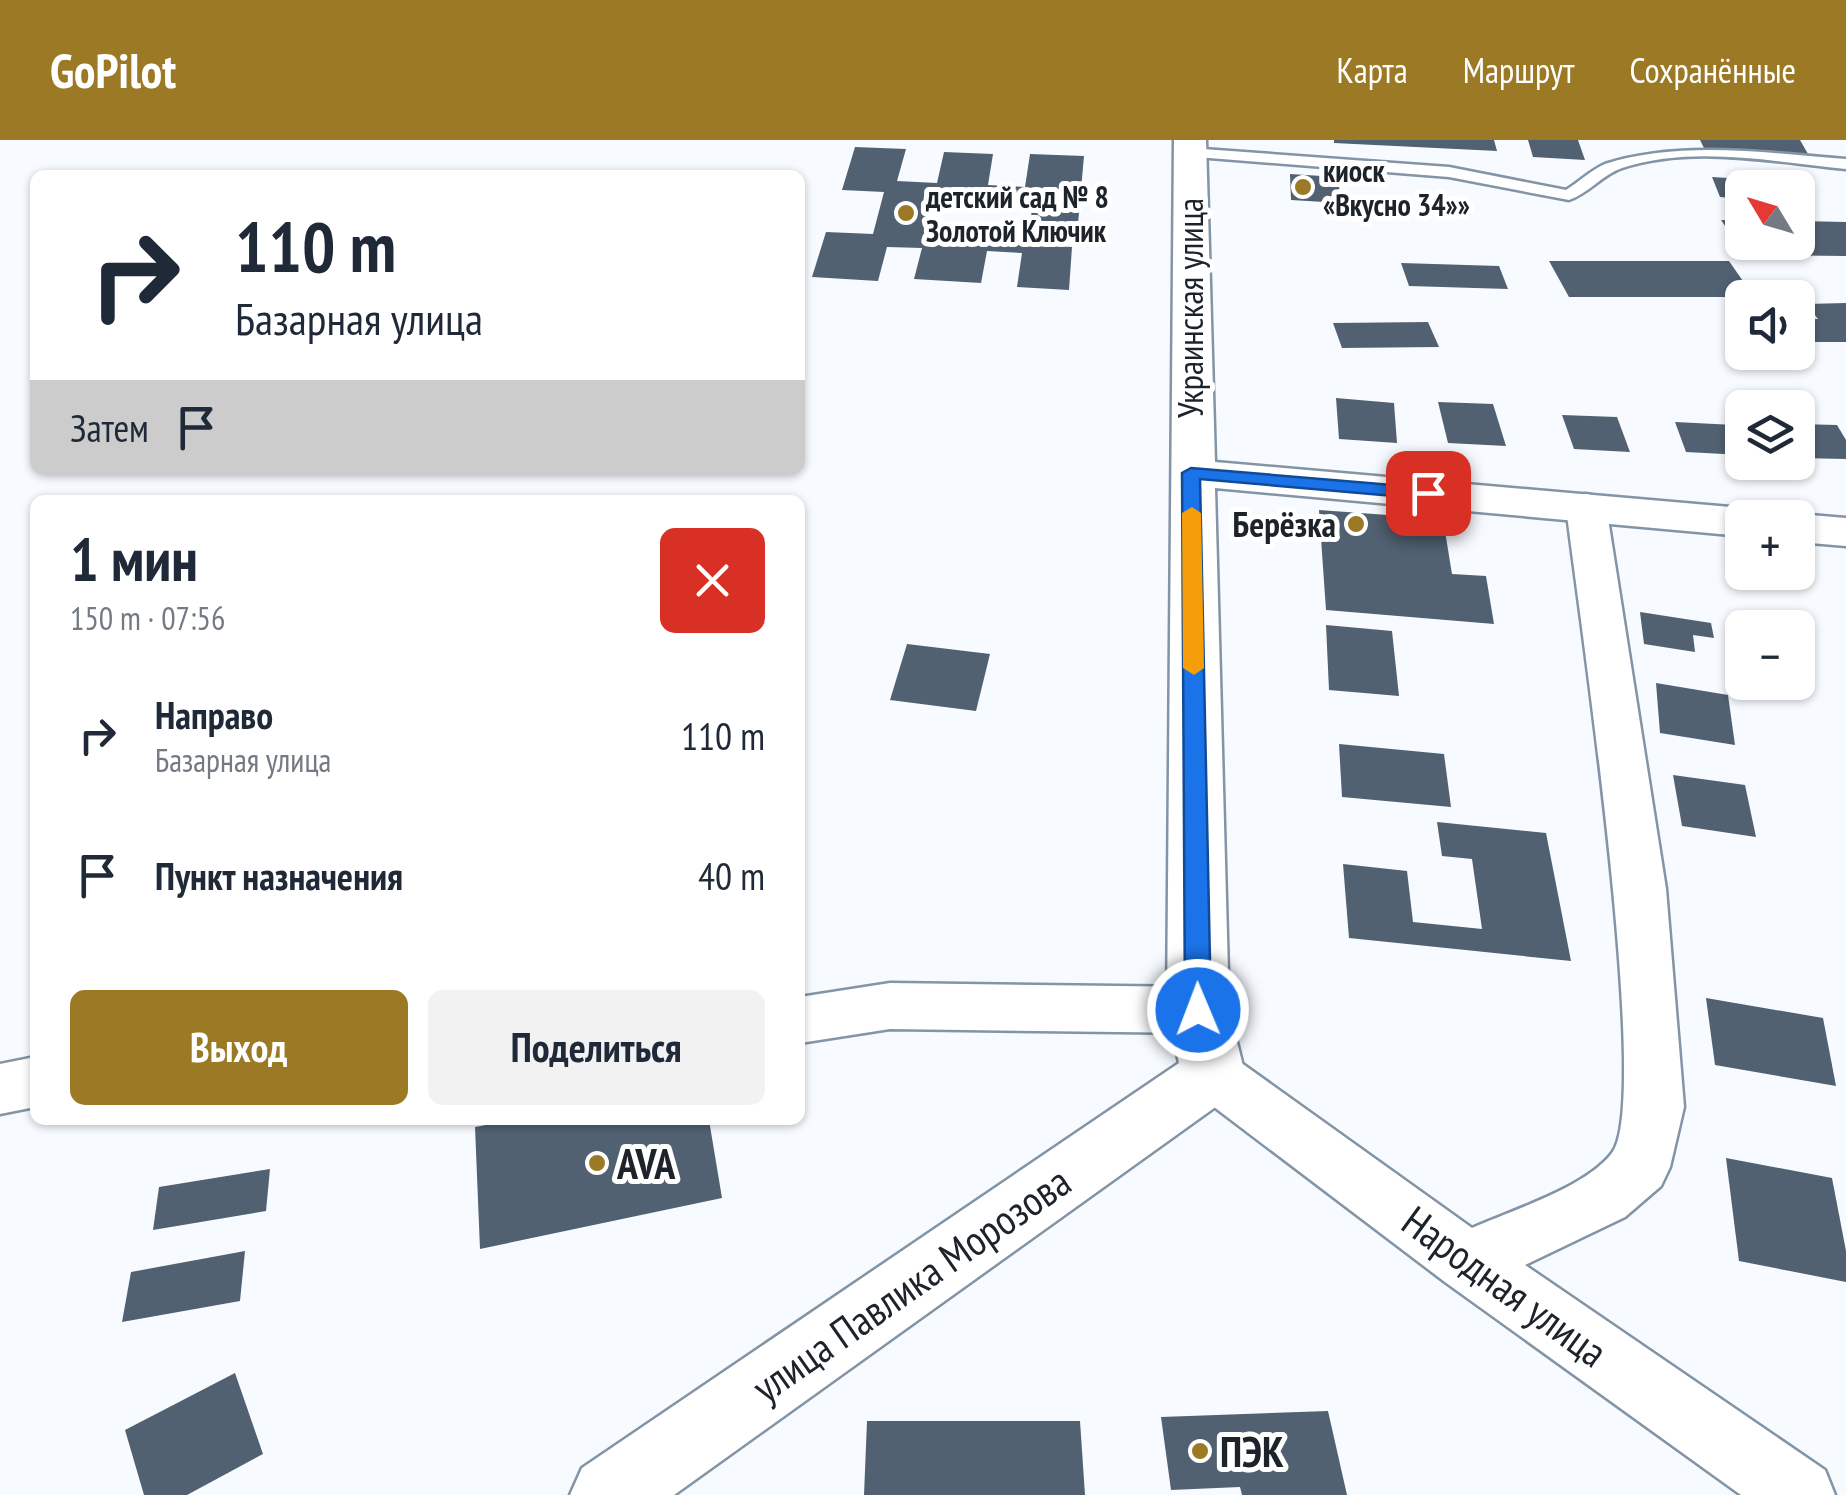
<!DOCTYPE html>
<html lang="ru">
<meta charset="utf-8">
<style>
:root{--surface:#fff;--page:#f2f2f3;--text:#1f2937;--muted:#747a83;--accent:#9c7a25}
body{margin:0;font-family:"PT Sans Narrow",sans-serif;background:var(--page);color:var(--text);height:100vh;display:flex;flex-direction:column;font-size:38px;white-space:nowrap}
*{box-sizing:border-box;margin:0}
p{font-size:32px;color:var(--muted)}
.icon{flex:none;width:55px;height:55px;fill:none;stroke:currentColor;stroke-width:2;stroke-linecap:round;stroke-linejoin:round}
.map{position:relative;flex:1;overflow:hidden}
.drawer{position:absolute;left:30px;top:355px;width:775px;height:630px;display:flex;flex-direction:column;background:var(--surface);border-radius:15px;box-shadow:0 2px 8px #0004}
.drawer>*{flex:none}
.guide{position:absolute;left:30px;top:30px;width:775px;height:305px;border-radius:15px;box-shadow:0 2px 8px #0004;background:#fff;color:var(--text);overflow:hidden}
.needle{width:65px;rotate:308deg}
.buttons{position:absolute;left:1725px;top:30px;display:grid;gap:20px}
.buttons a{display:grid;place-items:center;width:90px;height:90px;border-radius:15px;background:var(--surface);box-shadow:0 2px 8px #0004;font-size:50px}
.pin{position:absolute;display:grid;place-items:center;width:85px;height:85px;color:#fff;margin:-42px;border-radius:20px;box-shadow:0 5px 15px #0006}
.me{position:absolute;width:110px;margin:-55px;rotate:359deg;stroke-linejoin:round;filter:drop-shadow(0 0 8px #0008)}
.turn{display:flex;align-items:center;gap:35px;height:210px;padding:0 40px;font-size:45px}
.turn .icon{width:130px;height:130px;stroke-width:2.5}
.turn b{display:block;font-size:70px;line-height:85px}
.then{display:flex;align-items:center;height:95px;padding:0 40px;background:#0003;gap:20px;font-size:38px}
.round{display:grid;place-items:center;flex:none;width:105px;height:105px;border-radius:15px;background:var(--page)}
.headline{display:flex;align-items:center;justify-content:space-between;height:170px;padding:0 40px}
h1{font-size:60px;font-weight:700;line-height:75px}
.primary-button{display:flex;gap:20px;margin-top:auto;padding:20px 40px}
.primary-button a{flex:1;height:115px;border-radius:15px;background:var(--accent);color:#fff;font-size:40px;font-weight:700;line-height:115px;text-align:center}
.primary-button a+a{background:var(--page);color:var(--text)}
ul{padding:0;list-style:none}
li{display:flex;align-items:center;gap:30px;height:140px;padding:0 40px}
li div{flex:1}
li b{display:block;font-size:38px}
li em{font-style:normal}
header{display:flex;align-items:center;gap:60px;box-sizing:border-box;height:140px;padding:0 50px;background:var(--accent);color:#fff}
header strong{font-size:48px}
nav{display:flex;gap:55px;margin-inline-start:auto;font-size:35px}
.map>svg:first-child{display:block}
.building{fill:#516171}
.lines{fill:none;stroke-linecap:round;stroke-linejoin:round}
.service-casing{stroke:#8294a5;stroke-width:5}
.minor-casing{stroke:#8294a5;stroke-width:5}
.tertiary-casing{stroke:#8294a5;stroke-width:5}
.service{fill:#fff;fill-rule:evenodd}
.minor{fill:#fff;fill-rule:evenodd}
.tertiary{fill:#fff;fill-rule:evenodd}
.route{fill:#1a73e8;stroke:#114b97;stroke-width:2.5}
.slow{fill:#f59e0b}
.poi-dot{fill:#9c7a25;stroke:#fff;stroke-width:4}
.labels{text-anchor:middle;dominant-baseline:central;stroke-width:10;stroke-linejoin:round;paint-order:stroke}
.far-poi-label{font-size:30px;font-weight:bold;fill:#1d232a;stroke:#fff;text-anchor:start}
.street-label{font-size:35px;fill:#1d232a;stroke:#fff}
.poi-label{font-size:35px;font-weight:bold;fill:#1d232a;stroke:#fff;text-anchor:end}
.near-poi-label{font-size:42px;font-weight:bold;fill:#1d232a;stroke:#fff;text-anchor:start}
.near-street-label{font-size:42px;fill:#1d232a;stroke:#fff}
</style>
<header>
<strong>GoPilot</strong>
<nav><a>Карта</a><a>Маршрут</a><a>Сохранённые</a></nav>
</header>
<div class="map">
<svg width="1846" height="1355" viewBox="0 0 1846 1355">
<rect width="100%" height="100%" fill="#f7fbff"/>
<!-- building -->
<g class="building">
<polygon points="1334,0 1494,0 1497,11 1334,3"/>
<polygon points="1528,0 1578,0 1585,20 1533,17"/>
<polygon points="1700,0 1800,0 1808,14 1704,8"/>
<polygon points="855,7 906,9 897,41 937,43 944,12 993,14 988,45 1025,47 1030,14 1084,16 1077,95 1029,92 1034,54 939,49 927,100 1072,107 1069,150 1017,147 1022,113 987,111 981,143 914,139 922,108 887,107 878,141 812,137 826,92 873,94 884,52 842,50"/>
<polygon points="1290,34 1338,37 1341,63 1291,60"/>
<polygon points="1712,37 1791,42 1794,48 1742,48 1742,59 1720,57"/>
<polygon points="1721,80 1742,81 1742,102 1798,102 1798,81 1846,82 1846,116 1745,115"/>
<polygon points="1549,121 1729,121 1754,157 1569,157"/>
<polygon points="1401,123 1499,126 1508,149 1409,146"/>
<polygon points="1846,163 1846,202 1798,202 1798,179 1818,179 1806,164"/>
<polygon points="1428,182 1439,207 1342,208 1333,183"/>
<polygon points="1336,258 1394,263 1397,303 1339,299"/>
<polygon points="1438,262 1493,264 1506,306 1448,303"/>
<polygon points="1562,275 1617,277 1630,312 1574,309"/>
<polygon points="1675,282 1735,285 1742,315 1686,312"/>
<polygon points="1798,284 1837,285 1846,300 1846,319 1798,318"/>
<polygon points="1319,370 1443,379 1452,434 1486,436 1494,484 1326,470"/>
<polygon points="1640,472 1711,483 1714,498 1693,495 1695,512 1644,504"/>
<polygon points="1326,485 1392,491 1399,556 1329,550"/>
<polygon points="907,504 990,514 976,571 890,560"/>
<polygon points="1656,543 1728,555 1735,605 1660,593"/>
<polygon points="1339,604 1444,614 1451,667 1342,657"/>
<polygon points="1673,635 1745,645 1756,697 1682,686"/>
<polygon points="1437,682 1546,693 1571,821 1349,798 1343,724 1407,731 1413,782 1482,789 1472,719 1442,716"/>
<polygon points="1706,858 1823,878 1836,946 1715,925"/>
<polygon points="513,980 709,980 722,1058 480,1109 475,987"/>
<polygon points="1726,1018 1832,1038 1846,1111 1846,1142 1739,1121"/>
<polygon points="270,1029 266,1071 153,1090 159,1047"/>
<polygon points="245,1111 240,1161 122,1182 131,1132"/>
<polygon points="235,1233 263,1314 187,1355 144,1355 125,1290"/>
<polygon points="1328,1271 1347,1355 1242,1355 1240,1347 1171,1350 1161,1277"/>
<polygon points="867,1281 1080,1281 1085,1355 864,1355"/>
</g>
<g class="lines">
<defs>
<path id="service" d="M1189,8L1449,27L1566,50C1579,42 1591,30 1605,24C1680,0 1768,13 1846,19V29C1773,22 1694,5 1622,28C1602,35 1589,53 1569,60L1449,37L1184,16L1181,13Z"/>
<g id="minor">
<path d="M1586,354L1600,357L1606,366L1666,749L1684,967L1670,1027L1661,1046L1625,1077L1525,1125L1825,1330L1835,1355H1741L1445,1142L1193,951L1184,934L1193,917L1213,910L1233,917L1472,1088C1512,1070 1585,1048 1612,1013C1653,962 1577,459 1566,366L1572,357Z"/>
<polygon points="890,843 1198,847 1218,854 1226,870 1218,886 1198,893 890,889 800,903 800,857"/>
<polygon points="35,917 35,967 0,974 0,924"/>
</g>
<g id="tertiary">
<polygon points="1174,0 1206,0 1215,322 1742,368 1758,372 1762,378 1742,378 1742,396 1215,348 1229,870 1245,934 1235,953 674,1355 570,1355 582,1328 1179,923 1167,870"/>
<polygon points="1798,374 1846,378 1846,406 1798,402 1798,378 1785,378"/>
</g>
</defs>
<!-- service casing -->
<use href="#service" class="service-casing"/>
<!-- minor casing -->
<use href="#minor" class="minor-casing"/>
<!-- tertiary casing -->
<use href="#tertiary" class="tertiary-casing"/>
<!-- service -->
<use href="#service" class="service"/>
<!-- minor -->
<use href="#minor" class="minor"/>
<!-- tertiary -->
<use href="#tertiary" class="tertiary"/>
</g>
<!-- route -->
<polygon class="route" points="1191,328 1428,348 1437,353 1428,359 1200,339 1211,870 1207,878 1198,881 1189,878 1185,870 1182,333"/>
<!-- slow -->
<polygon class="slow" points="1192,367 1201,373 1204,528 1194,535 1183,528 1182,373"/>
<!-- markers -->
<g class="poi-dot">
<circle cx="1303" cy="47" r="10"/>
<circle cx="906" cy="73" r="10"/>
<circle cx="1356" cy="384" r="10"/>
<circle cx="597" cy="1023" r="10"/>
<circle cx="1200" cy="1311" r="10"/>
</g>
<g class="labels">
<!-- far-poi labels -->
<g class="far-poi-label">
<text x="1323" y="30">киоск<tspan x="1323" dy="34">«Вкусно 34»»</tspan></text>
<text x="926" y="56">детский сад № 8<tspan x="926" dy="34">Золотой Ключик</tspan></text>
</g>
<!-- street labels -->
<g class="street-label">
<text transform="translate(1190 168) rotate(-90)">Украинская улица</text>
</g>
<!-- poi labels -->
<g class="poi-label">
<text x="1336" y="384">Берёзка</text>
</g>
<!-- near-poi labels -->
<g class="near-poi-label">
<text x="617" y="1023">AVA</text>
<text x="1220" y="1311">ПЭК</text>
</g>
<!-- near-street labels -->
<g class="near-street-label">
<text transform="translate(911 1144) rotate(-35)">улица Павлика Морозова</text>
<text transform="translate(1505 1146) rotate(36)">Народная улица</text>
</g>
</g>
</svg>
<div class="buttons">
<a><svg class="needle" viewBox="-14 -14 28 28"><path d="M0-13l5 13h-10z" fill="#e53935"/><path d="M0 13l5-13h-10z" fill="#747a83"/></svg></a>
<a><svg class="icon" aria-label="sound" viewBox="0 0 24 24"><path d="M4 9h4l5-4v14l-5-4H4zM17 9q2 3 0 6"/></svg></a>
<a><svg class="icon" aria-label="layers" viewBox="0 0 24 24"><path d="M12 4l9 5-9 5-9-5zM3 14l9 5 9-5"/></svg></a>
<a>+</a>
<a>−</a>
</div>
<div class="pin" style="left:1428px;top:353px;background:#d93025"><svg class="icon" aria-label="arrive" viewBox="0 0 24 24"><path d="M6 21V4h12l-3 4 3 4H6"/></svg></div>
<svg class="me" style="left:1198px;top:870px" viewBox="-20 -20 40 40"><circle r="17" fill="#1a73e8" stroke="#fff" stroke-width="3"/><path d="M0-11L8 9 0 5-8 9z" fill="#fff"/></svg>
<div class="guide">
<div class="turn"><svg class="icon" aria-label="right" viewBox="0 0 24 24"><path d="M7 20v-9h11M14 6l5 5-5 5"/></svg><div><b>110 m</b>Базарная улица</div></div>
<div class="then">Затем<svg class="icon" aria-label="arrive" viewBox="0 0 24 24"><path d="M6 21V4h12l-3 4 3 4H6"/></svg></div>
</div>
<section class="drawer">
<div class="headline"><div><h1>1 мин</h1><p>150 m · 07:56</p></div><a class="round" style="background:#d93025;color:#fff"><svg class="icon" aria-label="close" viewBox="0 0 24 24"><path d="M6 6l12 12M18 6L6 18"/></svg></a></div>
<ul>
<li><svg class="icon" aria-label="right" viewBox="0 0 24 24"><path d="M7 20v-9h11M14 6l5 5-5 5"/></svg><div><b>Направо</b><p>Базарная улица</p></div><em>110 m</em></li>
<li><svg class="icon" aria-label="arrive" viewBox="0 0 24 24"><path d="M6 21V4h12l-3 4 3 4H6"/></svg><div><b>Пункт назначения</b></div><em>40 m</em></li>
</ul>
<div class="primary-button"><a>Выход</a><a>Поделиться</a></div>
</section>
</div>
